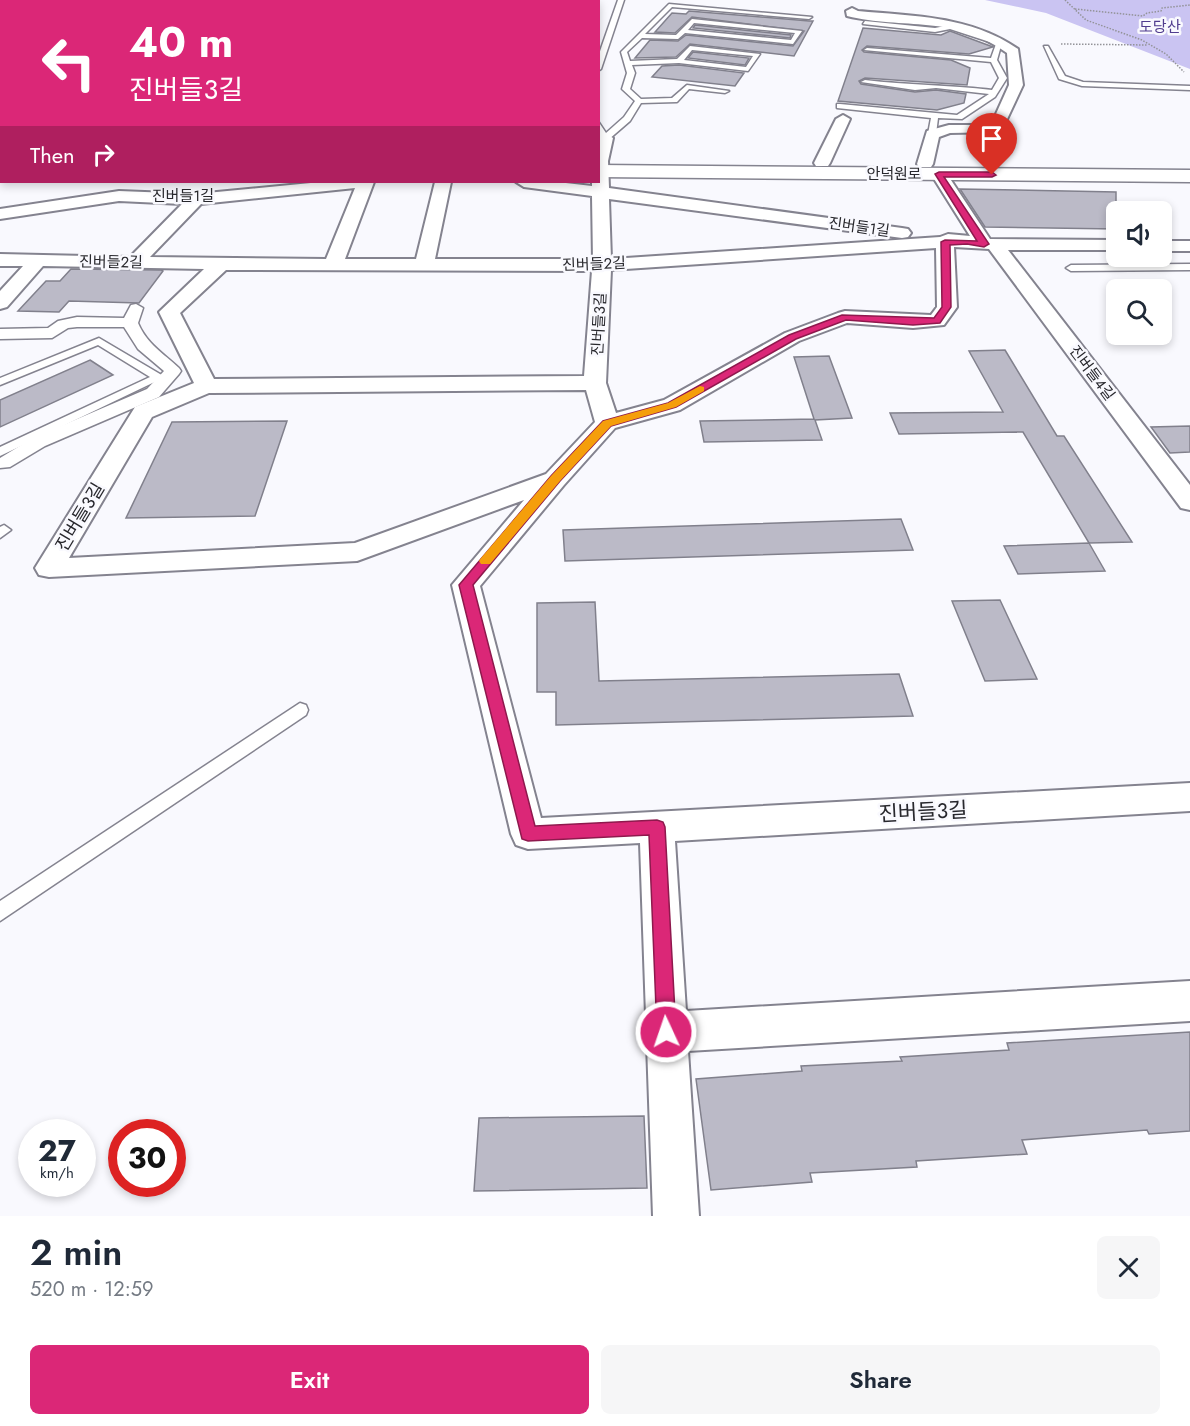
<!DOCTYPE html>
<meta charset="utf-8">
<style>
:root{--surface:#fff;--page:#f6f6f7;--text:#1f2937;--muted:#747a83;--accent:#db2777}
body{margin:0;font-family:Jost,"Noto Sans KR",sans-serif;background:var(--page);color:var(--text);height:100vh;display:flex;flex-direction:column;font-size:22px;white-space:nowrap}
*{box-sizing:border-box;margin:0}
p{font-size:20px;color:var(--muted)}
.icon{flex:none;width:33px;height:33px;fill:none;stroke:currentColor;stroke-width:2;stroke-linecap:round;stroke-linejoin:round}
.map{position:relative;height:1216px;overflow:hidden}
.side{display:flex;flex-direction:column;background:var(--surface);flex:1}
.side>*{flex:none}
.hud{position:absolute;left:0px;top:0px;width:600px;height:183px;box-shadow:0 3px 9px #0003;background:#db2777;color:#fff;overflow:hidden}
.buttons{position:absolute;left:1106px;top:201px;display:grid;gap:12px}
.buttons a{display:grid;place-items:center;width:66px;height:66px;border-radius:9px;background:var(--surface);box-shadow:0 3px 9px #0003;font-size:30px}
.speed{position:absolute;left:18px;top:1119px;display:flex;gap:12px;font-size:30px;font-weight:700;text-align:center}
.speed>*{display:grid;place-content:center;width:78px;height:78px;border-radius:50%;background:var(--surface);box-shadow:0 3px 9px #0003;line-height:1}
.speed small{font-size:15px;font-weight:400}
.speed .limit{border:9px solid #d22;background:#fff;color:#111}
.pin{position:absolute;display:grid;place-items:center;width:51px;height:51px;color:#fff;margin:-62px -26px;border-radius:50% 50% 50% 0;rotate:-45deg;box-shadow:0 0 6px #0007}
.pin .icon{rotate:45deg}
.me{position:absolute;width:66px;margin:-33px;rotate:357deg;stroke-linejoin:round;filter:drop-shadow(0 0 4px #0008)}
.turn{display:flex;align-items:center;gap:21px;height:126px;padding:0 30px;font-size:27px}
.turn .icon{width:78px;height:78px;stroke-width:2.5}
.turn b{display:block;font-size:42px;line-height:51px}
.then{display:flex;align-items:center;height:57px;padding:0 30px;background:#0003;gap:12px;font-size:22px}
.round{display:grid;place-items:center;flex:none;width:63px;height:63px;border-radius:9px;background:var(--page)}
.head{display:flex;align-items:center;justify-content:space-between;height:102px;padding:0 30px}
h1{font-size:36px;font-weight:600;line-height:45px}
.action{display:flex;gap:12px;margin-top:auto;padding:12px 30px}
.action a{flex:1;height:69px;border-radius:9px;background:var(--accent);color:#fff;font-size:24px;font-weight:600;line-height:69px;text-align:center}
.action a+a{background:var(--page);color:var(--text)}
.map>svg:first-child{display:block}
.green{fill:#cac4f2}
.building{fill:#bbbac7;stroke:#81808c;stroke-width:1.5}
.lines{fill:none;stroke-linecap:round;stroke-linejoin:round}
.service-casing{stroke:#84838f;stroke-width:3}
.pedestrian-casing{stroke:#84838f;stroke-width:3}
.minor-casing{stroke:#84838f;stroke-width:4}
.tertiary-casing{stroke:#84838f;stroke-width:3}
.path{stroke:#939398;stroke-width:1.5;stroke-dasharray:1.5 1.5;stroke-linecap:butt}
.service{fill:#fff;fill-rule:evenodd}
.pedestrian{fill:#fff;fill-rule:evenodd}
.minor{fill:#fff;fill-rule:evenodd}
.tertiary{fill:#fff;fill-rule:evenodd}
.route{fill:#db2777;stroke:#8e194d;stroke-width:1.5}
.slow{fill:#f59e0b}
.labels{text-anchor:middle;dominant-baseline:central;stroke-width:5;stroke-linejoin:round;paint-order:stroke}
.far-park-label{font-size:15px;fill:#503c8e;stroke:#f9f9fe}
.far-street-label{font-size:15px;fill:#28282d;stroke:#f9f9fe}
.street-label{font-size:18px;fill:#28282d;stroke:#f9f9fe}
.near-street-label{font-size:21px;fill:#28282d;stroke:#f9f9fe}
</style>
<div class="map">
<svg width="1190" height="1216" viewBox="0 0 1190 1216">
<rect width="100%" height="100%" fill="#f9f9fe"/>
<!-- green -->
<polygon class="green" points="985,0 1190,0 1190,69 1046,13"/>
<!-- building -->
<g class="building">
<polygon points="689,11 809,21 813,21 794,56 690,44 676,57 635,58 650,40 678,41 686,35 793,46 804,31 692,17 675,33 655,32 672,13 686,14"/>
<polygon points="695,25 791,35 790,38 693,28"/>
<polygon points="863,28 941,35 950,31 993,47 969,54 867,46 862,50 864,52 951,60 970,68 967,85 865,78 859,81 861,84 915,92 936,90 966,94 964,103 937,110 838,101"/>
<polygon points="693,52 749,58 745,65 688,58"/>
<polygon points="679,65 744,73 735,86 652,77 662,66"/>
<polygon points="960,189 1116,192 1116,229 985,227"/>
<polygon points="71,269 161,270 163,271 139,303 69,301 59,312 18,311 46,281 60,281"/>
<polygon points="1005,350 1057,436 1064,436 1132,542 1089,543 1023,432 899,434 890,413 1003,412 969,351"/>
<polygon points="829,356 852,418 815,420 822,440 704,442 700,421 814,419 794,357"/>
<polygon points="90,360 113,375 0,427 0,400"/>
<polygon points="287,421 255,516 126,518 172,422"/>
<polygon points="1190,426 1190,452 1170,453 1151,427"/>
<polygon points="901,519 913,550 565,561 563,530"/>
<polygon points="1089,543 1105,571 1018,574 1004,546"/>
<polygon points="1000,600 1037,679 985,681 952,601"/>
<polygon points="595,602 599,681 899,674 913,716 556,725 556,692 537,692 537,603"/>
<polygon points="1190,1032 1190,1131 1149,1134 1147,1130 1022,1140 1027,1154 916,1161 917,1167 810,1173 812,1182 711,1190 696,1079 802,1071 801,1066 902,1061 900,1057 1009,1050 1007,1043"/>
<polygon points="644,1116 647,1188 474,1191 479,1118"/>
</g>
<g class="lines">
<defs>
<g id="service">
<polygon points="618,0 624,0 601,69 598,71 598,57"/>
<path d="M669,4L812,17L809,19L672,7L645,34L676,35L692,19L802,31L793,44L685,33L678,39L642,38L627,52L630,61L677,59L690,46L760,54L748,71L679,63L632,65L635,73L630,89L641,99L672,98L687,85L729,91L725,93L689,89L677,102L641,103L630,121L608,140H602L598,133V121L606,133L624,117L635,101L622,89L627,73L621,52ZM694,23L795,33L791,40L688,30ZM692,50L753,56L746,67L684,60Z"/>
<path d="M865,21L935,28L950,25L964,28L1002,42L997,60L1007,78L995,97L962,119L938,118L936,134L932,136L928,134L931,118L837,108V104H840L957,115L989,94L936,88L915,90L861,82L865,80C907,85 949,85 992,90L999,78L991,62L864,50L867,48L991,58L996,44L950,29L935,32L863,24Z"/>
<polygon points="1044,46 1048,46 1065,76 1083,82 1190,86 1190,90 1082,86 1059,79"/>
<rect x="0" y="85" width="2" height="4"/>
<rect x="0" y="106" width="2" height="4"/>
<polygon points="0,130 2,130 0,135"/>
<polygon points="1190,264 1190,270 1071,271 1066,268 1071,265"/>
<polygon points="99,338 165,377 0,456 0,447 150,377 98,345 0,385 0,378"/>
<polygon points="4,525 11,530 0,538 0,527"/>
<polygon points="300,703 306,705 308,710 306,715 0,921 0,901"/>
</g>
<path id="pedestrian" d="M136,304L143,308L138,323C147,344 163,353 179,368L181,371L179,374L159,397L45,446L10,467L0,468V458L33,438L147,389L164,371L138,349L124,327H77L68,328L52,338L0,339V329L48,328L58,321L77,317L124,318L131,305Z"/>
<g id="minor">
<polygon points="51,0 63,0 50,2"/>
<polygon points="120,0 132,0 119,2"/>
<polygon points="182,0 194,0 182,2"/>
<polygon points="252,0 264,0 251,2"/>
<path d="M852,8L858,11C913,16 971,16 1018,49L1023,85L1001,132L950,133L939,137L933,164L931,167H919L917,164L927,131L949,125H991L1009,85L1007,53C954,14 904,30 847,16L846,11Z"/>
<polygon points="2,39 2,47 0,48 0,40"/>
<rect x="0" y="72" width="2" height="8"/>
<polygon points="843,115 850,119 830,163 828,166 816,166 814,163 836,119"/>
<path d="M605,133L613,138L608,161L609,188L902,228L908,229L911,233L908,237L902,238L609,199L611,259L940,237L948,234L970,236L931,174L939,169L945,171L990,239L1116,240V250H1008L1190,485V510L1181,508L989,249L954,247L957,307L944,325L913,328L847,323L799,341L680,410L615,428L564,485L480,586L541,818L1190,783V811L675,841L686,1011L1190,981V1021L688,1051L699,1216H653L640,843L528,849L516,845L511,834L452,585L524,500L357,561L49,577L39,575L35,568L135,407L194,383L159,312L204,269L43,266L7,307L0,309V291L23,266H0V254L130,257L182,204L119,201L0,219V209L119,191L196,194L321,182H374L345,259H416L435,182H451L435,259H593L592,196L524,187L516,182H557L592,186V182H598V136ZM355,188L326,259L150,257L201,204ZM936,248L937,307L931,315L845,311L838,313L785,333L664,400L616,413L606,383L611,270ZM226,270L592,271L584,376L214,379L180,313ZM586,390L595,422L546,474L355,543L69,558L152,417L209,393Z"/>
<rect x="1161" y="241" width="29" height="10"/>
</g>
<g id="tertiary">
<rect x="0" y="149" width="2" height="10"/>
<polygon points="598,165 1190,170 1190,182 598,177"/>
</g>
</defs>
<!-- service casing -->
<use href="#service" class="service-casing"/>
<!-- pedestrian casing -->
<use href="#pedestrian" class="pedestrian-casing"/>
<!-- minor casing -->
<use href="#minor" class="minor-casing"/>
<!-- tertiary casing -->
<use href="#tertiary" class="tertiary-casing"/>
<!-- path -->
<g class="path">
<polyline points="1065,0 1086,20 1142,40 1166,54 1184,72"/>
<polyline points="1075,9 1143,16 1147,13 1161,11 1162,8 1190,5"/>
<polyline points="1061,44 1147,45"/>
</g>
<!-- service -->
<use href="#service" class="service"/>
<!-- pedestrian -->
<use href="#pedestrian" class="pedestrian"/>
<!-- minor -->
<use href="#minor" class="minor"/>
<!-- tertiary -->
<use href="#tertiary" class="tertiary"/>
</g>
<!-- route -->
<polygon class="route" points="939,172 992,172 996,175 992,177 944,177 989,244 984,247 967,244 950,245 951,307 940,323 913,325 846,320 796,339 676,407 611,426 560,481 473,585 535,826 657,820 663,822 665,827 676,1032 673,1039 666,1042 659,1039 657,1032 649,835 528,841 522,839 459,585 551,476 603,421 668,403 789,335 842,315 934,318 942,307 941,242 945,240 977,241 935,174"/>
<!-- slow -->
<polygon class="slow" points="700,386 704,387 704,391 676,407 611,426 560,481 490,564 481,564 479,561 481,558 551,476 603,421 668,403"/>
<g class="labels">
<!-- far-park labels -->
<g class="far-park-label">
<text x="1160" y="27">도당산</text>
</g>
<!-- far-street labels -->
<g class="far-street-label">
<text x="894" y="174">안덕원로</text>
<text x="183" y="196">진버들1길</text>
<text transform="translate(859 227) rotate(8)">진버들1길</text>
<text transform="translate(111 262) rotate(1)">진버들2길</text>
<text transform="translate(594 264) rotate(-2)">진버들2길</text>
<text transform="translate(599 324) rotate(-87)">진버들3길</text>
<text transform="translate(1092 373) rotate(53)">진버들4길</text>
</g>
<!-- street labels -->
<g class="street-label">
<text transform="translate(80 517) rotate(-59)">진버들3길</text>
</g>
<!-- near-street labels -->
<g class="near-street-label">
<text transform="translate(923 812) rotate(-3)">진버들3길</text>
</g>
</g>
</svg>
<div class="buttons">
<a><svg class="icon" aria-label="sound" viewBox="0 0 24 24"><path d="M4 9h4l5-4v14l-5-4H4zM17 9q2 3 0 6"/></svg></a>
<a><svg class="icon" aria-label="search" viewBox="0 0 24 24"><circle cx="10" cy="10" r="6"/><path d="M15 15l6 6"/></svg></a>
</div>
<div class="speed"><div>27<small>km/h</small></div><div class="limit">30</div></div>
<div class="pin" style="left:992px;top:175px;background:#d93025"><svg class="icon" aria-label="arrive" viewBox="0 0 24 24"><path d="M6 21V4h12l-3 4 3 4H6"/></svg></div>
<svg class="me" style="left:666px;top:1032px" viewBox="-20 -20 40 40"><circle r="17" fill="#db2777" stroke="#fff" stroke-width="3"/><path d="M0-11L8 9 0 5-8 9z" fill="#fff"/></svg>
<div class="hud">
<div class="turn"><svg class="icon" aria-label="left" viewBox="0 0 24 24"><path d="M17 20v-9H6M10 6l-5 5 5 5"/></svg><div><b>40 m</b>진버들3길</div></div>
<div class="then">Then<svg class="icon" aria-label="right" viewBox="0 0 24 24"><path d="M7 20v-9h11M14 6l5 5-5 5"/></svg></div>
</div>
</div>
<section class="side">
<div class="head"><div><h1>2 min</h1><p>520 m · 12:59</p></div><a class="round"><svg class="icon" aria-label="close" viewBox="0 0 24 24"><path d="M6 6l12 12M18 6L6 18"/></svg></a></div>
<div class="action"><a>Exit</a><a>Share</a></div>
</section>
